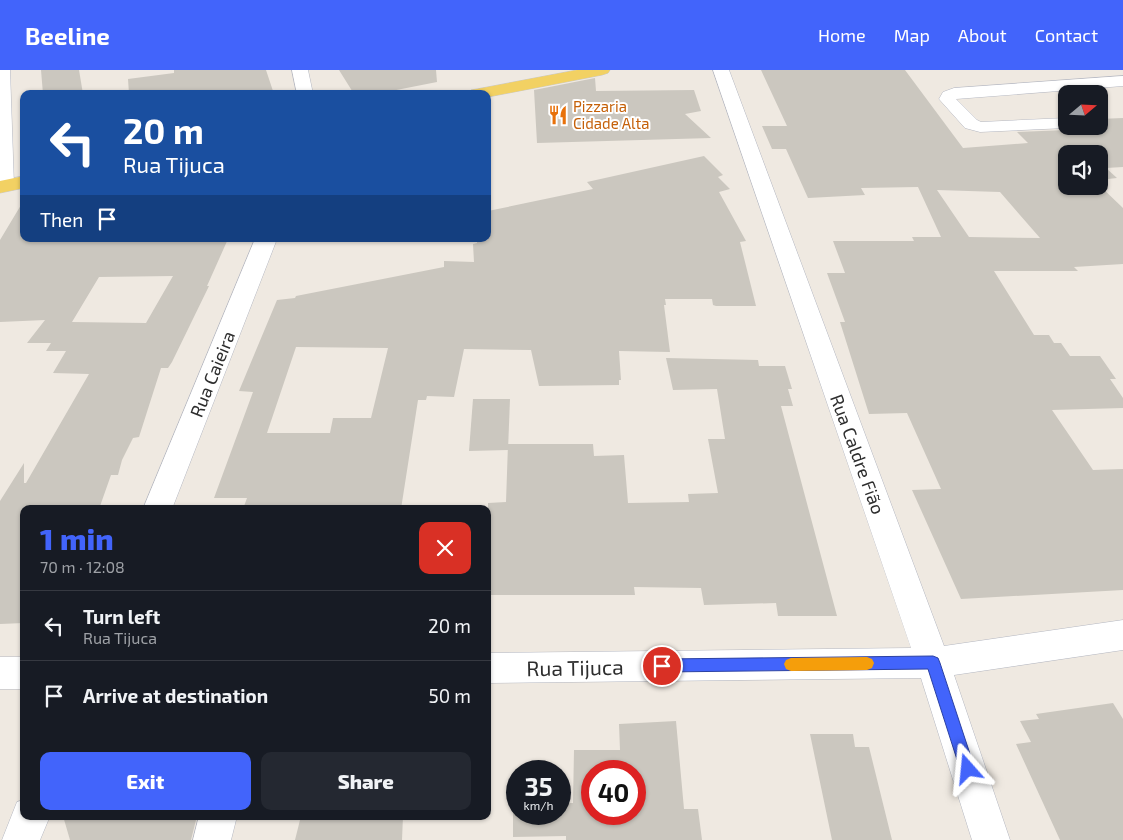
<!DOCTYPE html>
<meta charset="utf-8">
<style>
:root{--surface:#171b24;--page:#242831;--text:#f1f3f6;--muted:#9ea1a6;--line:#363941;--accent:#4264fb}
body{margin:0;font-family:"Exo 2",sans-serif;background:var(--page);color:var(--text);height:100vh;display:flex;flex-direction:column;font-size:19px;white-space:nowrap}
*{box-sizing:border-box;margin:0}
p{font-size:16px;color:var(--muted)}
.icon{flex:none;width:28px;height:28px;fill:none;stroke:currentColor;stroke-width:2;stroke-linecap:round;stroke-linejoin:round}
.map{position:relative;flex:1;overflow:hidden}
.details{position:absolute;left:20px;top:435px;width:471px;height:315px;display:flex;flex-direction:column;background:var(--surface);border-radius:10px;box-shadow:0 1px 4px #0004}
.details>*{flex:none}
.hud{position:absolute;left:20px;top:20px;width:471px;height:152px;border-radius:10px;box-shadow:0 1px 4px #0004;background:#1a4fa0;color:#fff;overflow:hidden}
.needle{width:32px;rotate:71deg}
.fabs{position:absolute;left:1058px;top:15px;display:grid;gap:10px}
.fabs a{display:grid;place-items:center;width:50px;height:50px;border-radius:10px;background:var(--surface);box-shadow:0 1px 4px #0004;font-size:25px}
.speed{position:absolute;left:506px;top:690px;display:flex;gap:10px;font-size:25px;font-weight:700;text-align:center}
.speed>*{display:grid;place-content:center;width:65px;height:65px;border-radius:50%;background:var(--surface);box-shadow:0 1px 4px #0004;line-height:1}
.speed small{font-size:12px;font-weight:400}
.speed .limit{border:8px solid #d22;background:#fff;color:#111}
.pin{position:absolute;display:grid;place-items:center;width:42px;height:42px;color:#fff;margin:-21px;border:2px solid #fff;border-radius:50%;box-shadow:0 1px 5px #0007}
.me{position:absolute;width:55px;margin:-28px;rotate:342deg;stroke-linejoin:round;filter:drop-shadow(0 0 4px #0008)}
.turn{display:flex;align-items:center;gap:18px;height:105px;padding:0 20px;font-size:22px}
.turn .icon{width:65px;height:65px;stroke-width:2.5}
.turn b{display:block;font-size:35px;line-height:42px}
.then{display:flex;align-items:center;height:48px;padding:0 20px;background:#0003;gap:10px;font-size:19px}
.round{display:grid;place-items:center;flex:none;width:52px;height:52px;border-radius:10px;background:var(--page)}
.headline{display:flex;align-items:center;justify-content:space-between;height:85px;padding:0 20px}
h1{font-size:30px;font-weight:800;line-height:38px;color:var(--accent)}
.button{display:flex;gap:10px;margin-top:auto;padding:10px 20px}
.button a{flex:1;height:58px;border-radius:10px;background:var(--accent);color:#fff;font-size:20px;font-weight:800;line-height:58px;text-align:center}
.button a+a{background:var(--page);color:var(--text)}
ul{padding:0;list-style:none}
li{display:flex;align-items:center;gap:15px;height:70px;padding:0 20px;border-top:1px solid var(--line)}
li div{flex:1}
li b{display:block;font-size:19px}
li em{font-style:normal}
header{display:flex;align-items:center;gap:30px;box-sizing:border-box;height:70px;padding:0 25px;background:var(--accent);color:#fff}
header strong{font-size:24px}
nav{display:flex;gap:28px;margin-inline-start:auto;font-size:18px}
.map>svg:first-child{display:block}
.building{fill:#cbc7bf;fill-rule:evenodd}
.lines{fill:none;stroke-linecap:round;stroke-linejoin:round}
.minor-casing{stroke:#b4b7c1;stroke-width:1}
.major-casing{stroke:#c9c9c9;stroke-width:1}
.minor{fill:#fff;fill-rule:evenodd}
.major{fill:#f2d163;fill-rule:evenodd}
.route{fill:#4264fb;stroke:#2b41a3}
.slow{fill:#f59e0b}
.labels{text-anchor:middle;dominant-baseline:central;stroke-width:4;stroke-linejoin:round;paint-order:stroke}
.far-food-label{font-size:15px;fill:#c56008;stroke:#fff;text-anchor:start}
.street-label{font-size:18px;fill:#2e2e2e;stroke:#fff}
.near-street-label{font-size:21px;fill:#2e2e2e;stroke:#fff}
</style>
<header>
<strong>Beeline</strong>
<nav><a>Home</a><a>Map</a><a>About</a><a>Contact</a></nav>
</header>
<div class="map">
<svg width="1123" height="770" viewBox="0 0 1123 770">
<rect width="100%" height="100%" fill="#efe9e1"/>
<!-- building -->
<g class="building">
<polygon points="41,0 79,0 83,24 43,24"/>
<polygon points="174,0 266,0 274,24 129,24 128,9 174,3"/>
<polygon points="339,0 436,0 437,12 376,24 354,24"/>
<path d="M761,0H905L963,78L1028,73L1017,62L1066,60L1075,56H1099V49L1123,48V97L1106,98L1117,108L1099,110V84H1066V116L1099,115L1123,138V194L1074,197L1078,201H994L1034,265H1049L1054,273H1061L1070,286H1100L1116,309H1110L1123,328V338L1052,340L1093,400L1123,399V520L961,529L912,420L941,419L907,343L869,344L840,252H845L827,203H845L833,171H914L912,167H941L918,117L861,118L865,125L808,128L786,79H772L762,56H787ZM937,120L1000,122L1040,168L969,167Z"/>
<polygon points="595,8 596,21 694,20 701,41 685,44 711,68 537,73 534,20"/>
<path d="M704,86L723,105L718,107L730,119L719,122L746,171L740,172L756,236H716L713,235L712,229H665L666,235H664L670,282L619,281L621,310H619V315L539,316L531,280L464,279L454,327L427,326L426,330H418L401,439H243L247,428H214L253,322L239,321L277,230L295,228L296,226L444,197V191L474,192L473,174L477,173V171L488,170V141L593,119L587,112ZM296,277L388,278L371,348H333L330,363H267Z"/>
<path d="M24,130V169H228L207,216H209L172,292L168,298H161L139,367L133,368L122,390L118,405H111L99,439H24V553L0,554V431L24,393V413H26L89,304L53,303L66,281H46L51,273H27L45,250L0,252V170ZM173,206L146,253L72,252L99,207Z"/>
<polygon points="666,288 758,290 759,296 785,296 792,319 788,319 793,336 781,336 837,546 778,546 776,533 704,535 701,518 634,517 635,525 488,525 488,433 506,432 508,374 593,374 594,386 624,385 628,433 689,432 688,424 718,423 708,369 725,369 717,319 673,320"/>
<polygon points="473,329 510,329 508,380 469,381"/>
<polygon points="1113,633 1123,649 1123,770 1060,770 1016,674 1031,672 1020,651 1039,649 1036,644"/>
<path d="M676,651L684,739H698L702,770H566V766L513,767V735H518V744H560V733H573L574,680H620L619,654ZM592,701H635V744H592Z"/>
<polygon points="810,664 853,664 855,677 869,677 892,770 832,770"/>
<polygon points="63,746 197,746 191,770 70,770"/>
<polygon points="301,746 403,746 402,770 295,770"/>
</g>
<g class="lines">
<defs>
<g id="minor">
<polygon points="0,0 10,0 14,116 11,120 0,121"/>
<polygon points="292,0 308,0 313,24 297,24"/>
<polygon points="713,0 729,0 944,576 1123,550 1123,580 954,605 1010,770 972,770 921,608 488,613 488,583 911,578"/>
<polygon points="1123,6 1123,16 956,29 977,50 981,52 1066,48 1066,56 1073,56 1066,58 980,62 965,58 939,29 943,22 954,18"/>
<polygon points="255,169 277,169 172,439 143,439"/>
<rect x="0" y="587" width="24" height="32"/>
<polygon points="24,730 24,746 50,746 40,770 2,770 17,732"/>
<polygon points="199,746 237,746 231,770 193,770"/>
</g>
<g id="major">
<polygon points="577,0 610,0 608,3 602,5 488,27 488,24 469,24 471,20 477,19"/>
<polygon points="24,106 24,118 0,123 0,111"/>
</g>
</defs>
<!-- minor casing -->
<use href="#minor" class="minor-casing"/>
<!-- major casing -->
<use href="#major" class="major-casing"/>
<!-- minor -->
<use href="#minor" class="minor"/>
<!-- major -->
<use href="#major" class="major"/>
</g>
<!-- route -->
<polygon class="route" points="933,586 938,588 940,593 975,699 973,704 968,707 962,704 960,699 928,599 662,602 657,600 655,596 657,591 662,589"/>
<!-- slow -->
<polygon class="slow" points="867,587 872,589 874,593 872,598 867,600 791,601 786,599 784,594 786,590 791,588"/>
<!-- icons -->
<defs>
<symbol id="restaurant-bare" viewBox="-9 -9 18 18"><path d="M-5-6h1v4h1v-4h1v4h1v-4h1v5L-1.5 .5V6h-2V.5L-5-1ZM5-6V6H3V1.5H1.5Q1.5-4 5-6Z" fill="#e8710a" stroke="#fff" stroke-width="2.5" paint-order="stroke"/></symbol>
</defs>
<g fill-rule="evenodd">
<use href="#restaurant-bare" x="544" y="31" width="28" height="28"/>
</g>
<g class="labels">
<!-- far-food labels -->
<g class="far-food-label">
<text x="573" y="36">Pizzaria<tspan x="573" dy="17">Cidade Alta</tspan></text>
</g>
<!-- street labels -->
<g class="street-label">
<text transform="translate(212 304) rotate(-68)">Rua Caieira</text>
<text transform="translate(858 384) rotate(70)">Rua Caldre Fião</text>
</g>
<!-- near-street labels -->
<g class="near-street-label">
<text transform="translate(575 597) rotate(-1)">Rua Tijuca</text>
</g>
</g>
</svg>
<div class="fabs">
<a><svg class="needle" viewBox="-14 -14 28 28"><path d="M0-13l5 13h-10z" fill="#e53935"/><path d="M0 13l5-13h-10z" fill="#9ea1a6"/></svg></a>
<a><svg class="icon" aria-label="sound" viewBox="0 0 24 24"><path d="M4 9h4l5-4v14l-5-4H4zM17 9q2 3 0 6"/></svg></a>
</div>
<div class="speed"><div>35<small>km/h</small></div><div class="limit">40</div></div>
<div class="pin" style="left:662px;top:596px;background:#d93025"><svg class="icon" aria-label="arrive" viewBox="0 0 24 24"><path d="M6 21V4h12l-3 4 3 4H6"/></svg></div>
<svg class="me" style="left:968px;top:699px" viewBox="-20 -20 40 40"><path d="M0-17L14 15 0 8-14 15z" fill="#4264fb" stroke="#fff" stroke-width="4"/></svg>
<div class="hud">
<div class="turn"><svg class="icon" aria-label="left" viewBox="0 0 24 24"><path d="M17 20v-9H6M10 6l-5 5 5 5"/></svg><div><b>20 m</b>Rua Tijuca</div></div>
<div class="then">Then<svg class="icon" aria-label="arrive" viewBox="0 0 24 24"><path d="M6 21V4h12l-3 4 3 4H6"/></svg></div>
</div>
<section class="details">
<div class="headline"><div><h1>1 min</h1><p>70 m · 12:08</p></div><a class="round" style="background:#d93025;color:#fff"><svg class="icon" aria-label="close" viewBox="0 0 24 24"><path d="M6 6l12 12M18 6L6 18"/></svg></a></div>
<ul>
<li><svg class="icon" aria-label="left" viewBox="0 0 24 24"><path d="M17 20v-9H6M10 6l-5 5 5 5"/></svg><div><b>Turn left</b><p>Rua Tijuca</p></div><em>20 m</em></li>
<li><svg class="icon" aria-label="arrive" viewBox="0 0 24 24"><path d="M6 21V4h12l-3 4 3 4H6"/></svg><div><b>Arrive at destination</b></div><em>50 m</em></li>
</ul>
<div class="button"><a>Exit</a><a>Share</a></div>
</section>
</div>
